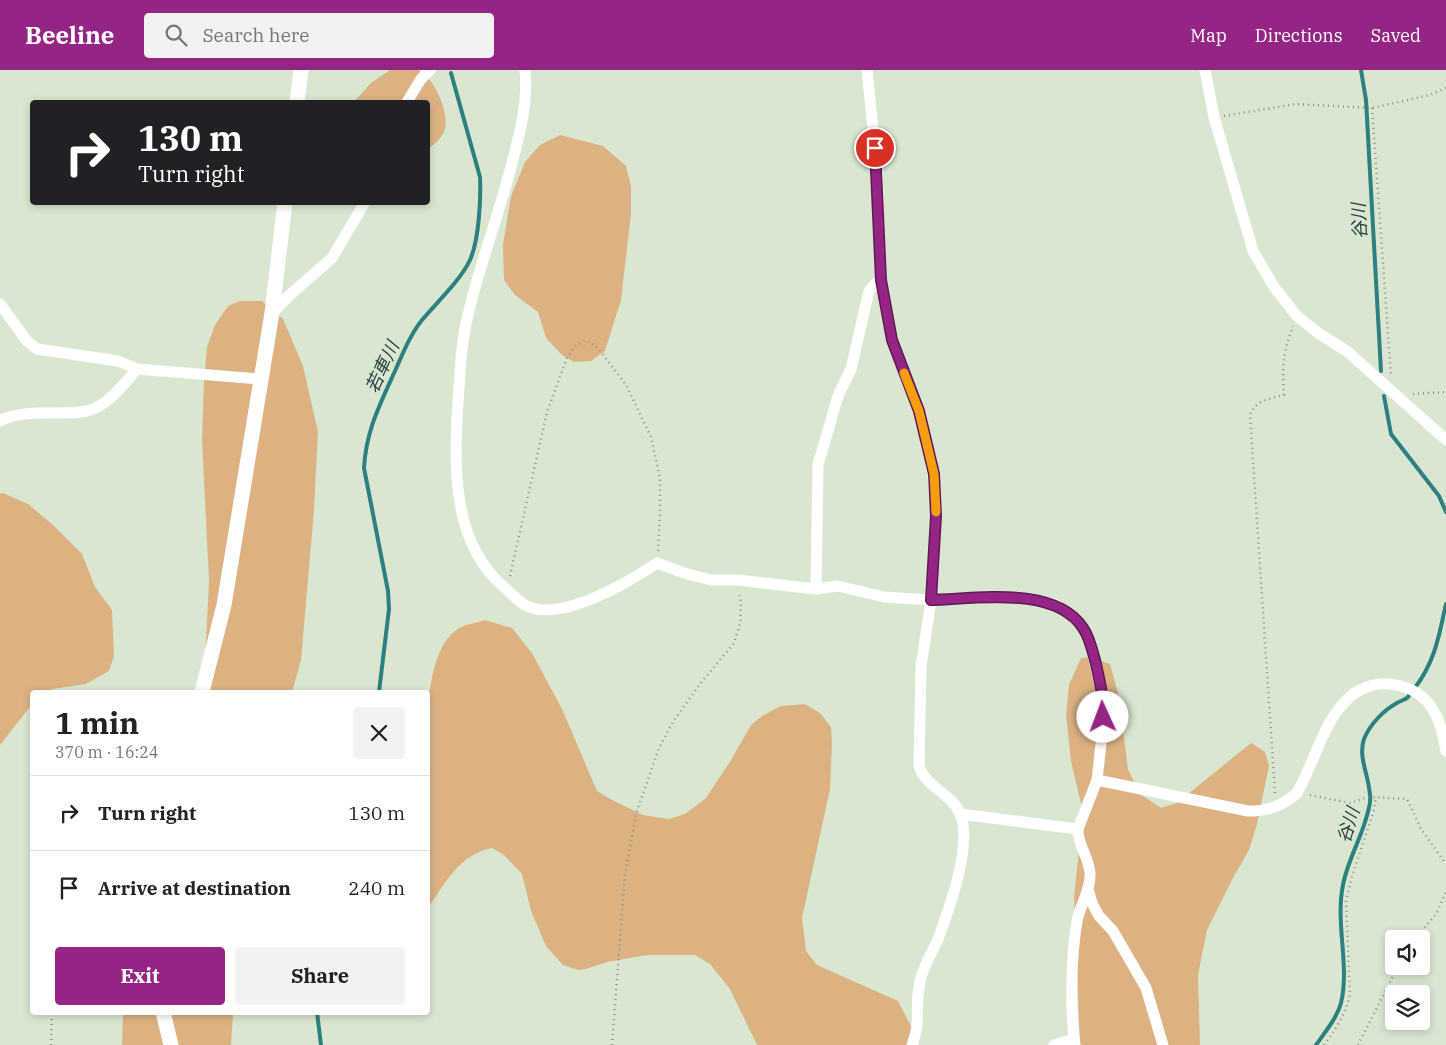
<!DOCTYPE html>
<meta charset="utf-8">
<style>
:root{--surface:#fff;--page:#f2f2f2;--text:#222;--muted:#767676;--line:#e0e0e0;--accent:#952584}
body{margin:0;font-family:"IBM Plex Serif","Noto Sans JP",serif;background:var(--page);color:var(--text);height:100vh;display:flex;flex-direction:column;font-size:19px;white-space:nowrap}
*{box-sizing:border-box;margin:0}
p{font-size:16px;color:var(--muted)}
.icon{flex:none;width:28px;height:28px;fill:none;stroke:currentColor;stroke-width:2;stroke-linecap:round;stroke-linejoin:round}
.map{position:relative;flex:1;overflow:hidden}
.drawer{position:absolute;left:30px;top:620px;width:400px;height:325px;display:flex;flex-direction:column;background:var(--surface);border-radius:5px;box-shadow:0 2px 8px #0003}
.drawer>*{flex:none}
.top-card{position:absolute;left:30px;top:30px;width:400px;height:105px;border-radius:5px;box-shadow:0 2px 8px #0003;background:#202124;color:#fff;overflow:hidden}
.buttons{position:absolute;left:1385px;top:860px;display:grid;gap:10px}
.buttons a{display:grid;place-items:center;width:45px;height:45px;border-radius:5px;background:var(--surface);box-shadow:0 2px 8px #0003;font-size:25px}
.pin{position:absolute;display:grid;place-items:center;width:42px;height:42px;color:#fff;margin:-21px;border:2px solid #fff;border-radius:50%;box-shadow:0 1px 5px #0007}
.me{position:absolute;width:55px;margin:-28px;rotate:358deg;stroke-linejoin:round;filter:drop-shadow(0 0 4px #0008)}
.turn{display:flex;align-items:center;gap:18px;height:105px;padding:0 25px;font-size:22px}
.turn .icon{width:65px;height:65px;stroke-width:2.5}
.turn b{display:block;font-size:35px;line-height:42px}
.round{display:grid;place-items:center;flex:none;width:52px;height:52px;border-radius:5px;background:var(--page)}
.summary{display:flex;align-items:center;justify-content:space-between;height:85px;padding:0 25px}
h1{font-size:30px;font-weight:700;line-height:38px}
.action{display:flex;gap:10px;margin-top:auto;padding:10px 25px}
.action a{flex:1;height:58px;border-radius:5px;background:var(--accent);color:#fff;font-size:20px;font-weight:700;line-height:58px;text-align:center}
.action a+a{background:var(--page);color:var(--text)}
ul{padding:0;list-style:none}
li{display:flex;align-items:center;gap:15px;height:75px;padding:0 25px;border-top:1px solid var(--line)}
li div{flex:1}
li b{display:block;font-size:19px}
li em{font-style:normal}
header{display:flex;align-items:center;gap:30px;box-sizing:border-box;height:70px;padding:0 25px;background:var(--accent);color:#fff}
header strong{font-size:24px}
nav{display:flex;gap:28px;margin-inline-start:auto;font-size:18px}
.search{width:350px;height:45px;background:var(--page);display:flex;align-items:center;gap:12px;box-sizing:border-box;padding:0 18px;border-radius:5px;color:var(--muted);font-size:19px}
.map>svg:first-child{display:block}
.green{fill:#dcb283}
.lines{fill:none;stroke-linecap:round;stroke-linejoin:round}
.stream{stroke:#2d807f;stroke-width:4}
.path{stroke:#8a9484;stroke-width:2.5;stroke-dasharray:1 4;stroke-linecap:butt}
.minor{stroke:#fff;stroke-width:11}
.tertiary{stroke:#fff;stroke-width:15}
.route-casing{stroke:#611856;stroke-width:12}
.route{stroke:#952584;stroke-width:9}
.slow{stroke:#f59e0b;stroke-width:9}
.labels{text-anchor:middle;dominant-baseline:central;stroke-width:4;stroke-linejoin:round;paint-order:stroke}
.water-label{font-size:18px;font-style:italic;fill:#264040;stroke:#d9e7d0}
</style>
<header>
<strong>Beeline</strong>
<div class="search"><svg class="icon" aria-label="search" viewBox="0 0 24 24"><circle cx="10" cy="10" r="6"/><path d="M15 15l6 6"/></svg>Search here</div>
<nav><a>Map</a><a>Directions</a><a>Saved</a></nav>
</header>
<div class="map">
<svg width="1446" height="975" viewBox="0 0 1446 975">
<rect width="100%" height="100%" fill="#d9e7d0"/>
<!-- green -->
<g class="green">
<path d="M390,0C398,0 409,0 417,0C433,4 450,44 445,59C442,68 435,74 428,79V32H354L371,13Z"/>
<polygon points="560,65 603,76 626,96 631,116 631,144 621,230 605,281 591,291 574,292 562,285 546,268 538,242 515,225 504,210 503,175 511,126 525,92 540,75"/>
<polygon points="240,231 262,231 283,249 303,296 318,362 314,440 301,590 292,622 199,622 205,593 209,511 202,370 204,312 207,277 215,255 228,236"/>
<polygon points="3,423 28,434 54,456 82,484 95,517 112,540 114,586 109,601 86,614 52,619 48,622 32,622 32,634 0,675 0,424"/>
<path d="M485,550L512,558L532,583L562,639L597,721L614,731L643,745L669,749L685,744L706,728L731,690L751,655L762,646L781,636L805,634L820,643L831,657L832,673L830,719L802,848L806,881L817,895L898,931L918,970L916,975H757L730,919L710,894L695,885H647L607,892L586,899L578,900L563,895L546,876L531,841L522,804L504,785L492,778C460,784 445,813 428,838V632C432,606 436,573 459,558C466,554 477,553 485,550Z"/>
<polygon points="1089,587 1110,594 1118,623 1128,699 1140,724 1161,738 1177,733 1251,673 1265,682 1269,696 1257,754 1249,780 1233,808 1207,860 1198,905 1200,975 1080,975 1074,828 1083,742 1071,691 1066,645 1069,615 1081,588"/>
<polygon points="123,943 233,943 231,975 122,975"/>
</g>
<g class="lines">
<!-- stream -->
<g class="stream">
<polyline points="1361,0 1366,30 1381,301"/>
<polyline points="1384,326 1391,364 1439,426 1446,442"/>
<path d="M379,622L389,539L388,521L364,398C366,361 380,334 395,301C403,283 410,265 422,250C437,232 460,211 470,190C479,170 481,129 480,107L451,3"/>
<polyline points="317,942 321,975"/>
<path d="M1316,975C1325,962 1337,948 1341,933C1350,896 1335,853 1343,815C1348,787 1366,761 1370,732C1372,711 1357,689 1364,669C1370,654 1384,640 1397,633C1400,631 1404,630 1407,628C1410,625 1412,621 1414,619C1435,592 1439,566 1446,534"/>
</g>
<!-- path -->
<g class="path">
<polyline points="1372,38 1391,305"/>
<polyline points="1224,46 1296,34 1372,38 1430,25 1446,18"/>
<polyline points="1413,324 1446,322"/>
<polyline points="510,506 547,342 567,288 576,275 586,270 598,278 626,315 651,367 660,409 660,445 658,481"/>
<path d="M1275,723L1250,345C1256,330 1269,329 1284,325C1282,298 1283,283 1293,256"/>
<polyline points="1310,725 1350,733 1368,727 1407,729 1421,759 1446,794"/>
<polyline points="1415,869 1436,844 1446,822"/>
<polyline points="51,975 52,942"/>
<polyline points="612,975 625,804 636,744 659,678 673,652 700,614 734,573 740,554 741,532 739,522"/>
<path d="M1324,975C1336,959 1345,945 1350,925L1346,831L1353,803L1374,740L1376,726"/>
<polyline points="1358,975 1398,896"/>
</g>
<!-- minor -->
<g class="minor">
<path d="M525,0C528,31 521,59 513,89C500,142 480,193 468,245C461,273 460,303 458,332C454,395 451,473 505,518C511,523 518,531 525,535C559,554 629,512 657,493L684,503L711,510H737L816,519L838,516L884,527L931,530L1017,527L1037,530L1054,534L1070,544L1083,558L1092,580L1103,630L1102,665L1097,710L1078,759C1077,774 1089,787 1090,803C1091,820 1080,835 1077,851C1071,887 1070,940 1075,975"/>
<path d="M867,0L877,98L881,210L892,271L919,341L933,404L936,446L931,530L921,597L919,696C925,717 952,723 960,744C973,773 949,840 938,869C933,881 926,892 922,904C916,922 918,938 917,956C916,963 914,969 912,975"/>
<polyline points="1205,0 1214,47 1253,181 1274,217 1297,246 1318,263 1348,282 1446,370"/>
<polyline points="407,32 421,9 430,0"/>
<polyline points="0,234 27,271 37,279 118,291 137,299 260,309"/>
<polyline points="272,243 292,223 332,188 365,132"/>
<path d="M0,351C13,344 27,343 41,343C56,343 73,344 87,341C108,336 124,314 137,299"/>
<polyline points="816,519 818,395 838,326 851,299 869,221 875,214 881,210"/>
<path d="M1097,710L1248,741C1268,741 1282,736 1297,723C1312,697 1320,664 1338,640C1344,632 1352,624 1360,620C1384,607 1417,615 1432,638C1441,652 1443,666 1446,681"/>
<polyline points="960,744 1078,759"/>
<polyline points="1088,819 1092,833 1099,846 1113,861 1146,918 1163,975"/>
<polyline points="1054,975 1074,969"/>
</g>
<!-- tertiary -->
<g class="tertiary">
<polyline points="297,32 301,0"/>
<polyline points="202,622 224,535 272,243 285,132"/>
<polyline points="163,942 171,975"/>
</g>
</g>
<g class="lines">
<defs>
<path id="route" d="M875,78L881,210L892,270L919,341L934,404L936,446L931,530C976,529 1055,515 1083,558C1090,568 1093,583 1096,594C1100,612 1104,629 1103,647"/>
</defs>
<!-- route casing -->
<use href="#route" class="route-casing"/>
<!-- route -->
<use href="#route" class="route"/>
<!-- slow -->
<polyline class="slow" points="904,303 919,341 934,404 936,442"/>
</g>
<g class="labels">
<!-- water labels -->
<g class="water-label">
<text transform="translate(1359 151) rotate(-93)">谷川</text>
<text transform="translate(382 297) rotate(-65)">若車川</text>
<text transform="translate(1348 755) rotate(-73)">谷川</text>
</g>
</g>
</svg>
<div class="buttons">
<a><svg class="icon" aria-label="sound" viewBox="0 0 24 24"><path d="M4 9h4l5-4v14l-5-4H4zM17 9q2 3 0 6"/></svg></a>
<a><svg class="icon" aria-label="layers" viewBox="0 0 24 24"><path d="M12 4l9 5-9 5-9-5zM3 14l9 5 9-5"/></svg></a>
</div>
<div class="pin" style="left:875px;top:78px;background:#d93025"><svg class="icon" aria-label="arrive" viewBox="0 0 24 24"><path d="M6 21V4h12l-3 4 3 4H6"/></svg></div>
<svg class="me" style="left:1103px;top:647px" viewBox="-20 -20 40 40"><circle r="19" fill="#fff"/><path d="M0-13L10 11 0 6-10 11z" fill="#952584"/></svg>
<div class="top-card">
<div class="turn"><svg class="icon" aria-label="right" viewBox="0 0 24 24"><path d="M7 20v-9h11M14 6l5 5-5 5"/></svg><div><b>130 m</b>Turn right</div></div>
</div>
<section class="drawer">
<div class="summary"><div><h1>1 min</h1><p>370 m · 16:24</p></div><a class="round"><svg class="icon" aria-label="close" viewBox="0 0 24 24"><path d="M6 6l12 12M18 6L6 18"/></svg></a></div>
<ul>
<li><svg class="icon" aria-label="right" viewBox="0 0 24 24"><path d="M7 20v-9h11M14 6l5 5-5 5"/></svg><div><b>Turn right</b></div><em>130 m</em></li>
<li><svg class="icon" aria-label="arrive" viewBox="0 0 24 24"><path d="M6 21V4h12l-3 4 3 4H6"/></svg><div><b>Arrive at destination</b></div><em>240 m</em></li>
</ul>
<div class="action"><a>Exit</a><a>Share</a></div>
</section>
</div>
